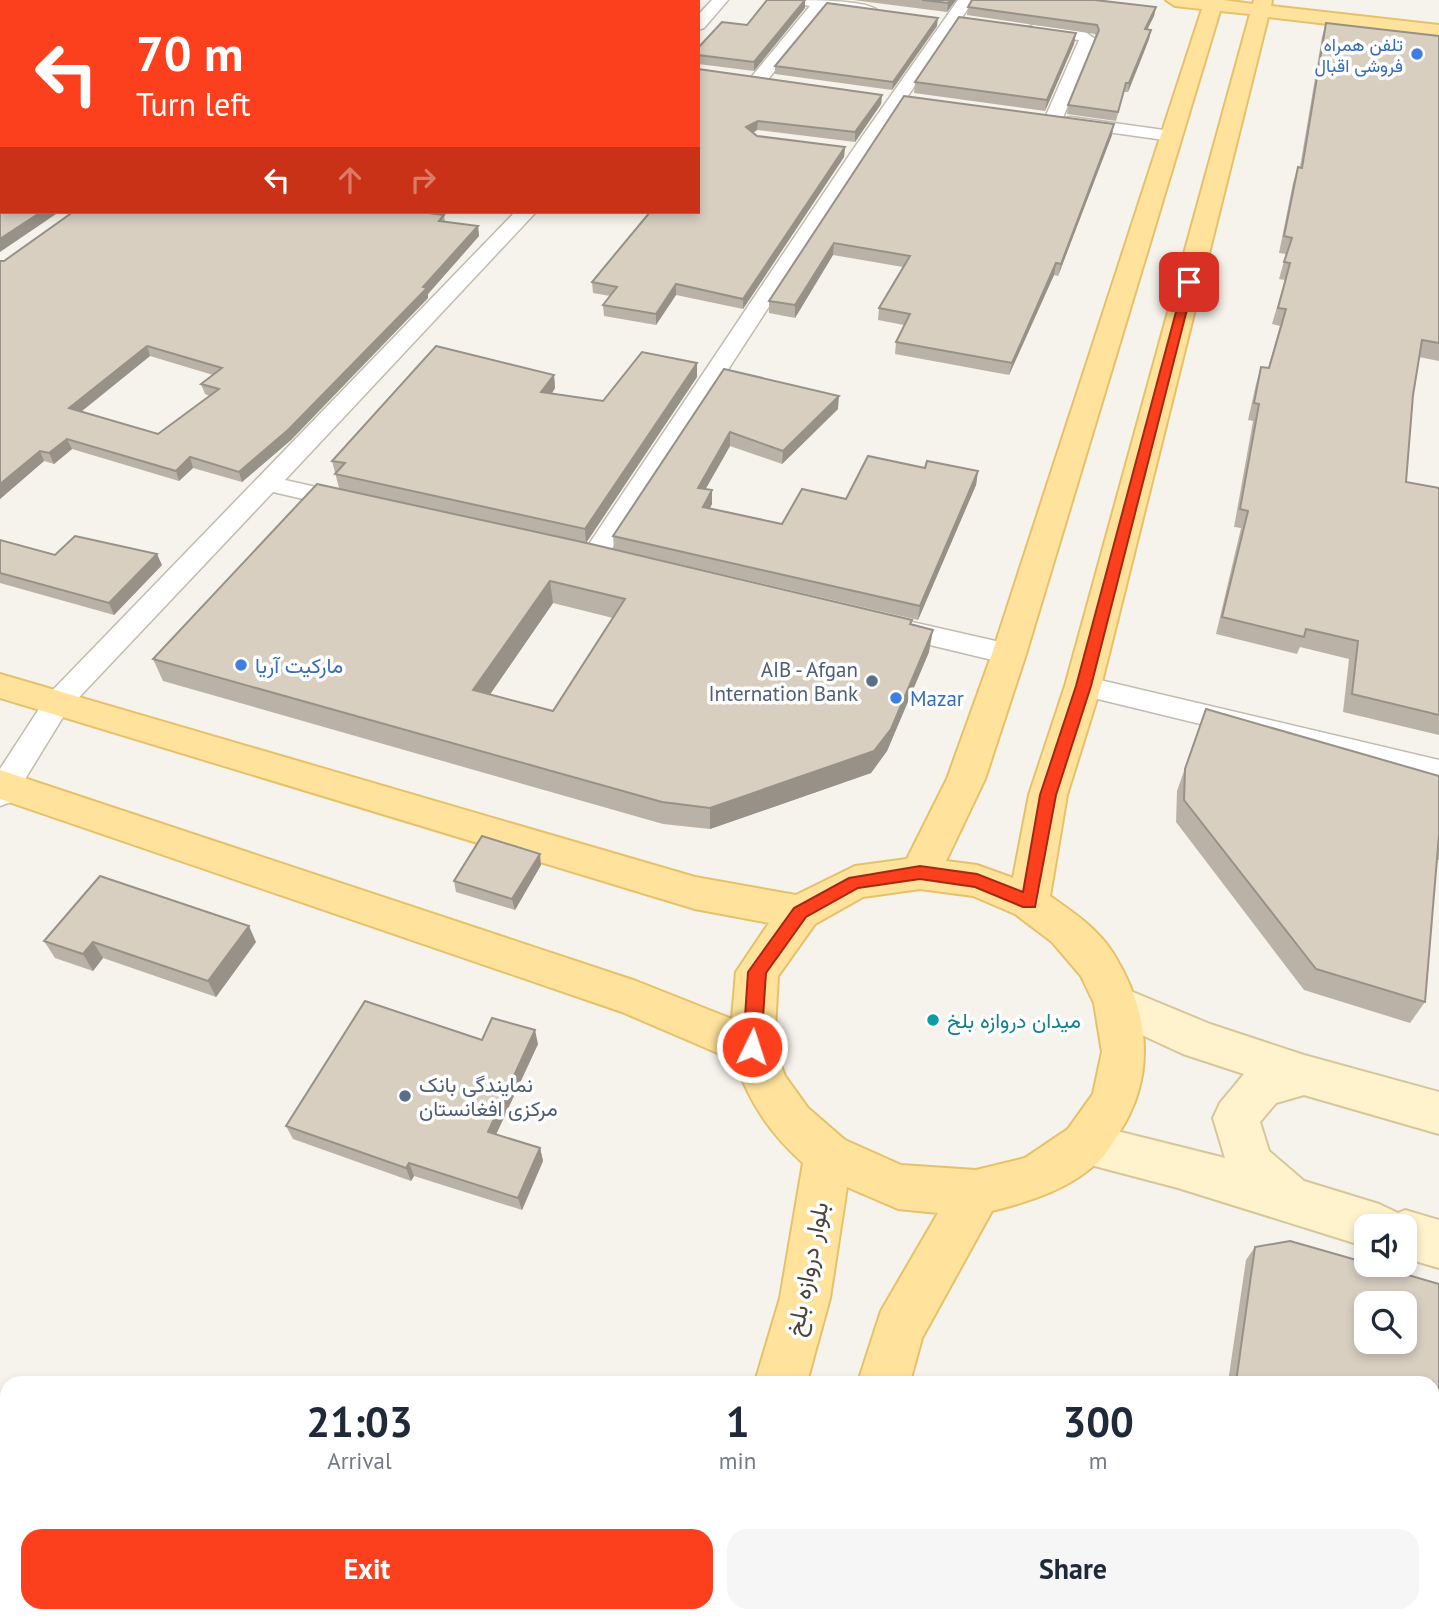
<!DOCTYPE html>
<meta charset="utf-8">
<style>
:root{--surface:#fff;--page:#f6f6f7;--text:#1f2937;--muted:#747a83;--accent:#fc3f1d}
body{margin:0;font-family:"PT Sans",Vazirmatn,sans-serif;background:var(--page);color:var(--text);height:100vh;display:flex;flex-direction:column;font-size:26px;white-space:nowrap}
*{box-sizing:border-box;margin:0}
p{font-size:23px;color:var(--muted)}
.icon{flex:none;width:38px;height:38px;fill:none;stroke:currentColor;stroke-width:2;stroke-linecap:round;stroke-linejoin:round}
.map{position:relative;flex:1;overflow:hidden}
.panel{position:absolute;left:0px;top:1376px;width:1440px;height:247px;display:flex;flex-direction:column;background:var(--surface);border-radius:21px 21px 0 0;box-shadow:0 4px 10px #0003}
.panel>*{flex:none}
.top-card{position:absolute;left:0px;top:0px;width:700px;height:214px;box-shadow:0 4px 10px #0003;background:#fc3f1d;color:#fff;overflow:hidden}
.buttons{position:absolute;left:1354px;top:1214px;display:grid;gap:14px}
.buttons a{display:grid;place-items:center;width:63px;height:63px;border-radius:14px;background:var(--surface);box-shadow:0 4px 10px #0003;font-size:35px}
.pin{position:absolute;display:grid;place-items:center;width:60px;height:60px;color:#fff;margin:-30px;border-radius:14px;box-shadow:0 4px 10px #0006}
.me{position:absolute;width:77px;margin:-38px;rotate:4deg;stroke-linejoin:round;filter:drop-shadow(0 0 5px #0008)}
.turn{display:flex;align-items:center;gap:24px;height:147px;padding:0 21px;font-size:32px}
.turn .icon{width:91px;height:91px;stroke-width:2.5}
.turn b{display:block;font-size:49px;line-height:60px}
.lanes{display:flex;align-items:center;height:66px;padding:0 21px;background:#0003;justify-content:center;gap:35px;direction:ltr}
.lanes .off{opacity:.35}
.eta{display:flex;justify-content:space-evenly;align-items:center;height:119px;text-align:center}
.eta b{font-size:42px;font-weight:600;line-height:49px}
.cta{display:flex;gap:14px;margin-top:auto;padding:14px 21px}
.cta a{flex:1;height:80px;border-radius:21px;background:var(--accent);color:#fff;font-size:28px;font-weight:600;line-height:80px;text-align:center}
.cta a+a{background:var(--page);color:var(--text)}
.map>svg:first-child{display:block}
.lines{fill:none;stroke-linecap:round;stroke-linejoin:round}
.street-casing{stroke:#c2bbae;stroke-width:3}
.secondary-casing{stroke:#d6c79b;stroke-width:4}
.primary-casing{stroke:#e6c16a;stroke-width:4}
.street{fill:#fff;fill-rule:evenodd}
.secondary{fill:#fff3cd;fill-rule:evenodd}
.primary{fill:#ffe39c;fill-rule:evenodd}
.wall{fill:#bab2a6;fill-rule:evenodd}
.shaded-wall{fill:#979187}
.building{fill:#d8cfc1;stroke:#979187;stroke-width:2;fill-rule:evenodd}
.route{fill:#fc3f1d;stroke:#a42913;stroke-width:2}
.shop-dot{fill:#3f7fe0;stroke:#fff;stroke-width:2.5}
.service-dot{fill:#5c6f8a;stroke:#fff;stroke-width:2.5}
.culture-dot{fill:#0f9aa8;stroke:#fff;stroke-width:2.5}
.labels{text-anchor:middle;dominant-baseline:central;stroke-width:7;stroke-linejoin:round;paint-order:stroke}
.far-shop-label{font-size:18px;fill:#366cbe;stroke:#fff;text-anchor:end}
.shop-label{font-size:21px;fill:#366cbe;stroke:#fff;text-anchor:start}
.service-label{font-size:21px;fill:#4e5e75;stroke:#fff;text-anchor:end}
.culture-label{font-size:21px;fill:#0d838f;stroke:#fff;text-anchor:start}
.near-street-label{font-size:24px;fill:#4b4439;stroke:#fff}
</style>
<div class="map">
<svg width="1439" height="1621" viewBox="0 0 1439 1621">
<rect width="100%" height="100%" fill="#f6f3ec"/>
<g class="lines">
<defs>
<g id="street">
<polygon points="671,0 687,0 670,2"/>
<polygon points="712,0 728,0 704,28 698,30 698,15"/>
<path d="M789,0C810,0 861,0 876,9L868,14L825,8L765,83H753L751,79L753,75L810,6L792,3Z"/>
<polygon points="958,0 974,0 870,151 603,562 594,564 585,562 581,556 585,550 852,151"/>
<polygon points="1034,25 1084,31 1095,39 1062,120 1053,125 1044,120 1079,40 1028,33 1026,30 1028,27"/>
<polygon points="1071,117 1171,131 1180,136 1171,141 1065,126 1062,122 1065,118"/>
<polygon points="515,212 536,212 285,480 360,497 364,502 360,507 351,510 273,492 68,709 11,802 0,806 0,769 48,695"/>
<polygon points="890,617 1009,644 1019,647 1023,654 1019,661 1009,664 880,633 876,626 880,619"/>
<polygon points="1083,676 1439,760 1439,782 1073,693 1069,686 1073,679"/>
</g>
<polygon id="secondary" points="1116,985 1210,1024 1304,1055 1439,1092 1439,1134 1304,1095 1276,1103 1260,1122 1269,1151 1304,1181 1379,1204 1398,1213 1405,1210 1439,1220 1439,1268 1405,1258 1405,1227 1367,1227 1367,1247 1178,1188 1068,1159 1062,1144 1068,1129 1085,1123 1225,1158 1213,1118 1220,1103 1244,1074 1183,1054 1101,1016 1094,1003 1101,990"/>
<g id="primary">
<path d="M1166,0H1223L1253,4L1254,0H1272L1271,6L1439,25V37L1268,17L1101,686L1067,795L1050,896C1073,912 1098,929 1113,953C1149,1011 1157,1074 1119,1133C1113,1141 1108,1152 1101,1159C1071,1189 1031,1201 992,1211L922,1338L910,1382H858L881,1311L938,1213L898,1209L847,1187L830,1298L807,1382H755L780,1298L803,1163C768,1131 751,1104 734,1060L622,1012L0,799V770L636,981L732,1019L736,972L769,923L695,909L0,698V674L695,877L796,895L855,866L907,859L947,779L992,654L1202,9L1175,6ZM1220,11L1250,14L1065,686L1029,795L1013,878L977,865L946,861L985,779L1026,654ZM920,889L973,896L1015,914L1052,942L1081,976L1094,1003L1102,1052L1093,1094L1068,1129L1025,1158L976,1170L901,1165L845,1140L808,1108L785,1076L774,1047L778,976L815,924L863,897Z"/>
<polygon points="685,1615 743,1615 741,1621 683,1621"/>
<polygon points="788,1615 846,1615 845,1621 787,1621"/>
</g>
</defs>
<!-- street casing -->
<use href="#street" class="street-casing"/>
<!-- secondary casing -->
<use href="#secondary" class="secondary-casing"/>
<!-- primary casing -->
<use href="#primary" class="primary-casing"/>
<!-- street -->
<use href="#street" class="street"/>
<!-- secondary -->
<use href="#secondary" class="secondary"/>
<!-- primary -->
<use href="#primary" class="primary"/>
</g>
<!-- wall -->
<g class="wall">
<polygon points="767,0 805,0 805,8 754,71 698,64 698,48 747,25"/>
<polygon points="853,0 956,0 947,12"/>
<polygon points="968,7 1156,7 1154,16 1147,30 1151,30 1149,39 1128,92 1124,92 1116,121 1067,114 1068,105 1096,37 1095,34 967,15"/>
<polygon points="1326,23 1439,36 1439,361 1419,357 1413,395 1406,482 1439,488 1439,735 1343,712 1349,659 1300,647 1297,654 1216,634 1241,528 1234,527 1253,421 1248,420 1256,384 1261,367 1268,368 1280,326 1272,324 1285,280 1279,279 1286,254 1279,253 1293,183 1298,167 1300,167 1322,37"/>
<polygon points="937,26 892,90 775,74 775,66"/>
<polygon points="1076,33 1074,44 1045,111 914,93 915,82"/>
<polygon points="698,69 882,95 881,104 855,142 757,130 753,133 757,136 845,147 844,157 743,309 676,295 656,325 604,316 603,305 610,296 593,293 592,282 698,212"/>
<polygon points="904,96 1112,135 1058,276 1054,275 1009,375 895,354 896,342 904,325 878,320 879,308 903,267 833,255 795,318 769,313 769,301"/>
<path d="M444,215L445,222L478,226L479,236L428,294V298L291,440L242,482L193,468L179,481L72,449L54,464L44,461L0,499V261ZM150,356L213,375L201,384L205,394L210,396L158,434L81,412Z"/>
<path d="M697,363V377L586,543L912,620L911,625L929,652L887,751L871,773L710,829L663,824L163,681L153,659L339,488L332,461L554,375L555,388L552,394L603,401ZM553,603L613,618L553,711L490,694Z"/>
<polygon points="724,369 838,409 782,464 730,446 705,489 712,490 712,504 710,508 782,524 925,468 978,471 976,485 918,620 614,549 613,536"/>
<polygon points="0,540 55,555 162,565 114,615 0,583"/>
<polygon points="1206,709 1439,776 1439,860 1437,859 1425,1002 1410,1023 1304,990 1176,822 1177,791"/>
<polygon points="541,865 515,910 456,892 454,881"/>
<polygon points="44,941 256,942 216,997 103,958 93,971 55,958"/>
<polygon points="482,1040 538,1044 496,1135 540,1148 543,1161 522,1210 414,1176 411,1181 293,1139 286,1126"/>
<polygon points="1255,1247 1439,1284 1439,1479 1433,1477 1433,1382 1228,1382 1246,1260"/>
<polygon points="1248,1615 1331,1615 1336,1621 1247,1621"/>
</g>
<!-- shaded-wall -->
<g class="shaded-wall">
<polygon points="600,0 610,0 608,2 598,2"/>
<polygon points="805,0 805,8 754,71 754,62"/>
<polygon points="950,0 956,0 947,12 948,3"/>
<polygon points="1156,7 1154,16 1143,38 1145,29"/>
<polygon points="938,18 937,26 892,90 893,82"/>
<polygon points="1151,30 1149,39 1142,57 1128,92 1129,83"/>
<polygon points="1076,33 1074,44 1045,111 1047,100"/>
<polygon points="882,95 881,104 855,142 855,132"/>
<polygon points="758,121 757,130 746,137 746,127"/>
<polygon points="1114,124 1112,135 1058,276 1061,264"/>
<polygon points="845,147 844,157 743,309 743,299"/>
<polygon points="41,212 59,212 0,252 0,239"/>
<polygon points="478,226 479,236 428,294 428,298 291,440 242,482 239,472 423,287"/>
<polygon points="834,243 833,255 795,318 795,305"/>
<polygon points="1056,263 1054,275 1009,375 1012,363"/>
<polygon points="676,284 676,295 656,325 656,314"/>
<polygon points="147,346 150,356 73,418 69,408"/>
<polygon points="697,363 697,377 586,543 585,529"/>
<polygon points="554,375 555,388 543,406 541,392"/>
<polygon points="839,396 838,409 782,464 783,451"/>
<polygon points="730,432 730,446 699,501 698,488"/>
<polygon points="67,439 72,449 54,464 49,453"/>
<polygon points="40,451 44,461 0,499 0,484"/>
<polygon points="190,457 193,468 179,481 176,471"/>
<polygon points="978,471 976,485 918,620 920,606"/>
<polygon points="712,490 712,504 703,521 703,507"/>
<polygon points="157,554 162,565 114,615 109,603"/>
<polygon points="550,581 553,603 478,712 473,690"/>
<polygon points="933,630 929,652 887,751 871,773 710,829 710,808"/>
<polygon points="540,854 541,865 515,910 512,899"/>
<polygon points="249,926 256,942 216,997 208,981"/>
<polygon points="93,942 103,958 93,971 83,954"/>
<polygon points="535,1030 538,1044 491,1145 488,1132"/>
<polygon points="540,1148 543,1161 522,1210 518,1198"/>
<polygon points="409,1163 414,1176 411,1181 406,1168"/>
</g>
<!-- building -->
<g class="building">
<polygon points="0,0 600,0 598,2 2,2 2,212 41,212 0,239 0,106 1,106 0,100"/>
<polygon points="767,0 805,0 754,62 698,55 698,48 722,22 747,25"/>
<polygon points="922,0 950,0 948,3"/>
<polygon points="972,0 1095,0 1156,7 1145,29 1151,30 1129,83 1126,83 1118,112 1068,105 1099,30 1097,25 968,7"/>
<polygon points="827,3 938,18 893,82 775,66"/>
<polygon points="959,17 1076,33 1047,100 915,82"/>
<polygon points="1326,23 1439,36 1439,343 1422,340 1413,395 1406,482 1439,488 1439,715 1352,694 1358,641 1306,629 1304,637 1222,617 1248,511 1240,509 1259,404 1254,403 1261,367 1269,368 1286,309 1278,308 1290,263 1284,262 1292,238 1284,236 1298,167 1302,168"/>
<polygon points="698,69 882,95 855,132 758,121 746,127 757,136 845,147 743,299 676,284 656,314 603,305 617,287 592,282 650,212 698,212"/>
<polygon points="904,96 1114,124 1061,264 1056,263 1012,363 896,342 910,314 879,308 910,256 834,243 795,305 769,301"/>
<path d="M73,212H421L444,215L439,221L478,226L423,287L427,288L288,430L239,472L190,457L176,471L67,439L49,453L40,451L0,484V261H4ZM147,346L222,368L201,384L219,389L158,434L69,408Z"/>
<polygon points="436,346 554,375 541,392 603,401 642,352 697,363 585,529 335,474 345,463 332,461"/>
<polygon points="724,369 839,396 783,451 730,432 698,488 712,490 703,507 782,524 802,489 846,499 868,456 925,468 927,461 978,471 920,606 613,536"/>
<path d="M317,484L591,544L912,620L910,624L933,630L891,729L874,751L710,808L662,802L153,659ZM550,581L625,599L553,711L473,690Z"/>
<polygon points="75,536 157,554 109,603 0,573 0,540 55,555"/>
<polygon points="1206,709 1439,776 1439,835 1425,1002 1316,969 1184,800 1185,769"/>
<polygon points="482,836 540,854 512,899 454,881"/>
<polygon points="100,876 249,926 208,981 93,942 83,954 44,941"/>
<polygon points="365,1001 482,1040 492,1018 535,1030 488,1132 540,1148 518,1198 409,1163 406,1168 286,1126"/>
<path d="M1290,1241L1367,1263V1265H1374L1439,1284V1465L1433,1463V1382H1236L1255,1247ZM1367,1304H1405V1342H1367Z"/>
<polygon points="1259,1615 1331,1615 1336,1617 1336,1621 1258,1621"/>
</g>
<!-- route -->
<polygon class="route" points="1189,279 1194,282 1091,686 1056,795 1035,907 1023,907 975,887 920,879 858,888 806,917 766,973 761,1047 759,1053 752,1055 746,1053 743,1047 748,972 794,908 849,878 920,866 977,874 1023,892 1040,795 1076,686 1184,282"/>
<!-- markers -->
<g class="shop-dot">
<circle cx="1417" cy="54" r="7"/>
<circle cx="241" cy="665" r="7"/>
<circle cx="896" cy="698" r="7"/>
</g>
<g class="service-dot">
<circle cx="872" cy="681" r="7"/>
<circle cx="405" cy="1096" r="7"/>
</g>
<circle class="culture-dot" cx="933" cy="1020" r="7"/>
<g class="labels">
<!-- far-shop labels -->
<g class="far-shop-label">
<text x="1403" y="44">تلفن همراه<tspan x="1403" dy="21">فروشی اقبال</tspan></text>
</g>
<!-- shop labels -->
<g class="shop-label">
<text x="255" y="665">مارکیت آریا</text>
<text x="910" y="698">Mazar</text>
</g>
<!-- service labels -->
<g class="service-label">
<text x="858" y="669">AIB - Afgan<tspan x="858" dy="24">Internation Bank</tspan></text>
<text x="419" y="1084" text-anchor="start">نمایندگی بانک<tspan x="419" dy="24">مرکزی افغانستان</tspan></text>
</g>
<!-- culture labels -->
<g class="culture-label">
<text x="947" y="1020">میدان دروازه بلخ</text>
</g>
<!-- near-street labels -->
<g class="near-street-label">
<text transform="translate(807 1269) rotate(-79)">بلوار دروازه بلخ</text>
</g>
</g>
</svg>
<div class="buttons">
<a><svg class="icon" aria-label="sound" viewBox="0 0 24 24"><path d="M4 9h4l5-4v14l-5-4H4zM17 9q2 3 0 6"/></svg></a>
<a><svg class="icon" aria-label="search" viewBox="0 0 24 24"><circle cx="10" cy="10" r="6"/><path d="M15 15l6 6"/></svg></a>
</div>
<div class="pin" style="left:1189px;top:282px;background:#d93025"><svg class="icon" aria-label="arrive" viewBox="0 0 24 24"><path d="M6 21V4h12l-3 4 3 4H6"/></svg></div>
<svg class="me" style="left:752px;top:1047px" viewBox="-20 -20 40 40"><circle r="17" fill="#fc3f1d" stroke="#fff" stroke-width="3"/><path d="M0-11L8 9 0 5-8 9z" fill="#fff"/></svg>
<div class="top-card">
<div class="turn"><svg class="icon" aria-label="left" viewBox="0 0 24 24"><path d="M17 20v-9H6M10 6l-5 5 5 5"/></svg><div><b>70 m</b>Turn left</div></div>
<div class="lanes"><svg class="icon" aria-label="left" viewBox="0 0 24 24"><path d="M17 20v-9H6M10 6l-5 5 5 5"/></svg><svg class="icon off" aria-label="ahead" viewBox="0 0 24 24"><path d="M12 20V5M6 11l6-6 6 6"/></svg><svg class="icon off" aria-label="right" viewBox="0 0 24 24"><path d="M7 20v-9h11M14 6l5 5-5 5"/></svg></div>
</div>
<section class="panel">
<div class="eta">
<div><b>21:03</b><p>Arrival</p></div>
<div><b>1</b><p>min</p></div>
<div><b>300</b><p>m</p></div>
</div>
<div class="cta"><a>Exit</a><a>Share</a></div>
</section>
</div>
